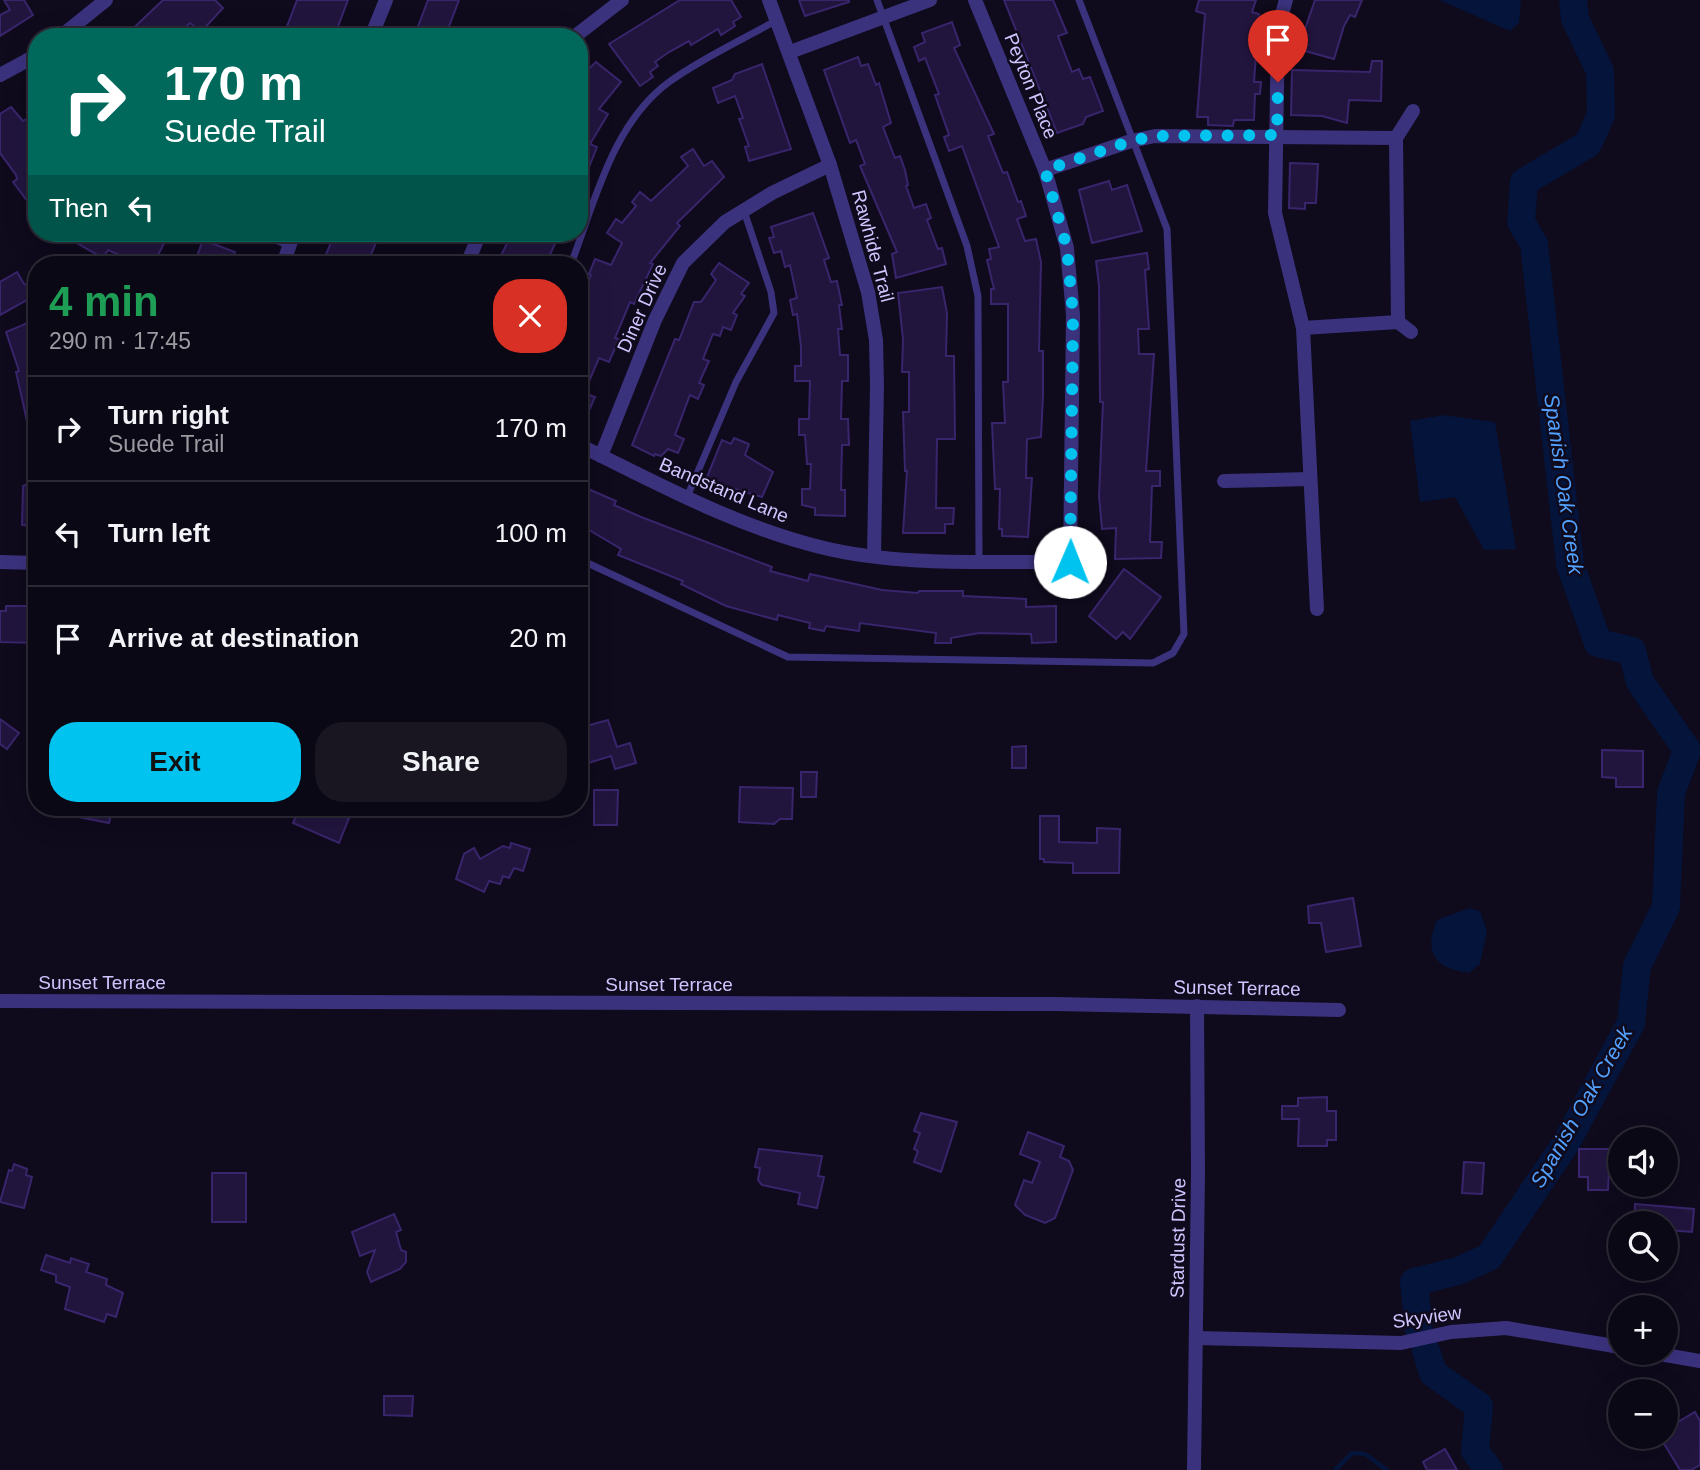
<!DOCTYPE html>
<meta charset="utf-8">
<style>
:root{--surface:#0b0815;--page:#191622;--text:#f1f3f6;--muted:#9a9aa0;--line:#2b2934;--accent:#00c3f0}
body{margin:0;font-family:Helvetica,sans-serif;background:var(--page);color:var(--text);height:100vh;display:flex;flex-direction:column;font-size:26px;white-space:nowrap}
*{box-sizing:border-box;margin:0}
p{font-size:23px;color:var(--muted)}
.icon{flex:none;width:38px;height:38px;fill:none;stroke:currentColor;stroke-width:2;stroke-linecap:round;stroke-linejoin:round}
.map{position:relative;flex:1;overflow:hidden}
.panel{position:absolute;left:28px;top:256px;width:560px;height:560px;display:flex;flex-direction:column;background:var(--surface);border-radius:28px;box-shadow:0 7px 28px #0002,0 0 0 2px var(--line)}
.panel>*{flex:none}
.banner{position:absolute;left:28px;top:28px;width:560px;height:214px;border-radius:28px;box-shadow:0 7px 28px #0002,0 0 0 2px var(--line);background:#00695c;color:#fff;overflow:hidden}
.tools{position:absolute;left:1608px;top:1127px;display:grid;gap:14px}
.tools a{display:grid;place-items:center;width:70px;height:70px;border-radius:50%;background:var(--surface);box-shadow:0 7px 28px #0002,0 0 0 2px var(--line);font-size:35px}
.pin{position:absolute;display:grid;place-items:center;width:60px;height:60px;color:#fff;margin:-72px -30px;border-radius:50% 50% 50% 0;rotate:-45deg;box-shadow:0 0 7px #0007}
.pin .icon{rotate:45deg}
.me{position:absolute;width:77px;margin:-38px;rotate:1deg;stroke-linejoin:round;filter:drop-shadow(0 0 5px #0008)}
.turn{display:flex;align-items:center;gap:24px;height:147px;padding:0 21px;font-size:32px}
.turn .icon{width:91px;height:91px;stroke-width:2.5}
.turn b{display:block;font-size:49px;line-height:60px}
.then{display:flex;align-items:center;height:66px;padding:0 21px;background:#0003;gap:14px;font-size:26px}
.round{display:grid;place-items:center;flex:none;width:74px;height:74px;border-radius:28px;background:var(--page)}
.headline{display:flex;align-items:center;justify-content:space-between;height:119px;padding:0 21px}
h1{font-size:42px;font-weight:700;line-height:52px;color:#1e9e55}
.primary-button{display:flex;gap:14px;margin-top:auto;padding:14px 21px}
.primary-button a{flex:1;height:80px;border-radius:28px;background:var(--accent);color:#111;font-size:28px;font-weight:700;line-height:80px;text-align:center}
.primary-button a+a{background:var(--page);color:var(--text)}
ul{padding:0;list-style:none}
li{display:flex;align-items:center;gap:21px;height:105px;padding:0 21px;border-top:2px solid var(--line)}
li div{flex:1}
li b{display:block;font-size:26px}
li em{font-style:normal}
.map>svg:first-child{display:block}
.water{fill:#05143a}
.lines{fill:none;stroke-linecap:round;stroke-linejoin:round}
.stream{stroke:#05143a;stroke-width:4.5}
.river{stroke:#05143a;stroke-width:28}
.building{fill:#21153e;stroke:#39256c;stroke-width:2}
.lane{stroke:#3b327e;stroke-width:7}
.street{stroke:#3b327e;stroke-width:14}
.route{stroke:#00c3f0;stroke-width:12;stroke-dasharray:0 21.6}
.labels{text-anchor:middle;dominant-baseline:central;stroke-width:5;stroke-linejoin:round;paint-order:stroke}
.street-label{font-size:19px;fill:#d1c5ff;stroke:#0f0a1c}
.water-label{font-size:21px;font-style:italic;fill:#53a1ff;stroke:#0f0a1c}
</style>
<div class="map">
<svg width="1700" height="1470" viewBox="0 0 1700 1470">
<rect width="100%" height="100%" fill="#0f0a1c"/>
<!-- water -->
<g class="water">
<polygon points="1439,0 1521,0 1519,23 1510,31"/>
<polygon points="1443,415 1495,422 1516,549 1484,550 1455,497 1420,502 1410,421"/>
<path d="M1469,908L1480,911L1487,931L1480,964L1469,973C1435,969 1423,952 1437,920Z"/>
</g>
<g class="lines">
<!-- stream -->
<polyline class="stream" points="1335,1470 1352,1453 1365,1454 1387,1470"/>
<!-- river -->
<g class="river">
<polyline points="1419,1330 1414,1282 1458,1271 1489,1257 1566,1143 1631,1023 1637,966 1666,907 1671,793 1687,750 1640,682 1632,651 1598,643 1570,564 1534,244 1521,222 1524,182 1588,144 1601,115 1600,71 1575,19 1573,0"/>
<polyline points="1426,1350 1433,1373 1479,1406 1475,1451 1489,1470"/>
</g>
</g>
<!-- building -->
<g class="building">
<polygon points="4,0 24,0 33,15 0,36 0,15 10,10"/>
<polygon points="163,0 215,0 223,8 201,32 190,23 175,37 124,37"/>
<polygon points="297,0 348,0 334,37 283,37"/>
<polygon points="428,0 459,0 445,37 414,37"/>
<polygon points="680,0 731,0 741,17 733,22 735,26 721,35 718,29 691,45 689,41 669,52 655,62 658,66 650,72 653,77 640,86 609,44"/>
<polygon points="799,0 849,0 849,2 805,16"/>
<polygon points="1004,0 1053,0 1067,33 1058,36 1072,72 1079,69 1083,79 1090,77 1103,111 1086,117 1083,124 1057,133"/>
<polygon points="1199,0 1256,0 1252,12 1259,14 1254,82 1261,82 1260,94 1255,94 1254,120 1234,120 1233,126 1208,125 1208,117 1197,117 1205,14 1196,11"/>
<polygon points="1315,0 1362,0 1355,17 1350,15 1344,26 1334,59 1298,49"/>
<polygon points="952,22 960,45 954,48 994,134 988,136 1003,173 1007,172 1018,202 1021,201 1026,216 1017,219 1025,241 1036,239 1041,262 1039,351 1043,351 1043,395 1041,437 1027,439 1026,478 1032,478 1028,537 1002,536 1002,529 999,529 1000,489 995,489 992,423 1005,423 1003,382 1008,382 1008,304 991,304 991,289 994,289 987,260 991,259 989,249 999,247 962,146 949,151 944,137 949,135 935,95 939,94 925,58 919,61 914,47 925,42 922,33"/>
<polygon points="858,57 861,66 868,64 876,85 879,83 891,123 883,127 895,158 900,156 905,170 908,185 906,186 914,208 926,204 931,218 927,220 938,249 942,248 946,264 896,278 892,254 897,252 860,166 865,164 856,140 850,143 824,70"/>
<polygon points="1372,61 1382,61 1381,101 1349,100 1347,123 1322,116 1291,115 1292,70 1370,72"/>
<polygon points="596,62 621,82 599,109 608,114 590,144 597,147 580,190 579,78"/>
<polygon points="762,64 791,149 749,161 745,147 749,146 739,119 743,118 735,96 718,103 713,88 732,80 735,74"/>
<polygon points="11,107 23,121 28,118 37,131 37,214 13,182 17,179 16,175 0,153 0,114"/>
<polygon points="693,149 704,166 712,161 724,177 677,223 680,226 650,263 653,264 634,304 630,302 615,338 619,339 609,362 599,358 584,393 595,397 579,433 579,304 591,275 589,274 595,259 611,265 622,243 607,233 616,219 622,223 636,206 632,202 640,192 651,201 688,166 681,157"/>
<polygon points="1290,163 1318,164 1316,203 1305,203 1305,209 1289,208"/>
<polygon points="1109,181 1112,190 1127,185 1142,231 1092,243 1079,190"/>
<polygon points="813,213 829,258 824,260 831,282 837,281 842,305 839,305 842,329 838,329 840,355 848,355 848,381 842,381 841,419 848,419 849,445 842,445 841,490 845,490 845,516 815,515 815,508 802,505 802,489 810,489 811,464 807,464 805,435 799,435 799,419 809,419 810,381 795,381 795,366 801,366 801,347 797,314 793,315 790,300 797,298 790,265 785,267 781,251 774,253 769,238 774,237 771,227"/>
<polygon points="80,233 155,233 167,238 153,264 135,257 133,261 108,250 103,258 75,242"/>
<polygon points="335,233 380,233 367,264 322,264"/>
<polygon points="512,233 544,233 557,239 546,264 497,264"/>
<polygon points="203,240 235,252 230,264 194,264"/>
<polygon points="1147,253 1149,269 1145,270 1149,329 1138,329 1139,354 1154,354 1146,471 1160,471 1160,486 1152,486 1150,542 1162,542 1161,558 1115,559 1116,528 1102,529 1099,496 1103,402 1100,402 1099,286 1096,261"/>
<polygon points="719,263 749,283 741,294 745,296 733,313 737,315 731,330 723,327 720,336 713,334 703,359 709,361 699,383 704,385 698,399 690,395 675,435 684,439 678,453 668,449 661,456 655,454 654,456 632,445 675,339 679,340 694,302 701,302 716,280 711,274"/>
<polygon points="17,272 24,284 31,286 34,296 0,315 0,282"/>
<polygon points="942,287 947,313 946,356 954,356 955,439 937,439 936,508 954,508 953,524 945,524 945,533 903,533 907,471 905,471 903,412 909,412 909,372 902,372 903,339 898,293"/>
<polygon points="37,319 37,439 31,439 16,372 19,371 6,332"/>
<polygon points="734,438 749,444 745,455 773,472 762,497 731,488 730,492 705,482 722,440 731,444"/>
<polygon points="28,484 34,484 37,488 37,526 22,525 23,486"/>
<polygon points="579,485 616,501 614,505 641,517 772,567 770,571 808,581 810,574 882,590 918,593 919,591 963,591 963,596 1026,599 1026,607 1056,606 1056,642 1032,643 1031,634 979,633 951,638 951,643 935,643 936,633 860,623 859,631 826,626 824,631 809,628 810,623 778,615 777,620 726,606 681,584 683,581 618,555 621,549 579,524"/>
<polygon points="1124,569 1161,597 1130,639 1123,632 1116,639 1089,616"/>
<polygon points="6,606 37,606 37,643 0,642 0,611 6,611"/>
<polygon points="0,719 19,733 7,749 0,744"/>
<polygon points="608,720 617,747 630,743 636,763 615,769 611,756 585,764 579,745 579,728"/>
<polygon points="1026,746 1026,768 1012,768 1012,747"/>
<polygon points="1602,750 1643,751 1643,787 1616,787 1616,778 1602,777"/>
<polygon points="801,772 817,772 816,797 801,797"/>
<polygon points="740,787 793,788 792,819 780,819 774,824 739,822"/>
<polygon points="594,790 618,790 617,825 594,825"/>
<polygon points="58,807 113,807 109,823 58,813"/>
<polygon points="300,807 315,807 349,818 339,843 293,823"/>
<polygon points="1040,816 1059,816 1059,842 1097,843 1097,828 1120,829 1119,873 1073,873 1073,863 1044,862 1044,859 1040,859"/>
<polygon points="511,843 530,849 523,871 514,868 509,878 503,876 500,884 489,881 484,892 456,879 464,854 474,848 480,859 503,846 510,848"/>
<polygon points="1353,898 1361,946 1326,952 1321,923 1309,923 1308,906"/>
<polygon points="1327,1097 1327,1111 1336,1111 1336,1140 1327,1140 1327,1146 1298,1146 1299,1119 1282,1119 1282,1106 1298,1106 1298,1098"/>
<polygon points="921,1113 957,1122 941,1172 914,1162 918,1151 914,1149 920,1133 914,1131"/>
<polygon points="1028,1132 1064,1146 1060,1157 1069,1161 1073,1170 1055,1218 1045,1223 1025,1215 1015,1205 1024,1180 1032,1183 1040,1162 1020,1154"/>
<polygon points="759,1149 822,1156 818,1176 824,1177 817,1208 798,1204 800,1193 762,1185 758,1180 760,1168 755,1167"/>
<polygon points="1579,1149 1610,1149 1608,1190 1588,1190 1588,1177 1579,1177"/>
<polygon points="1464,1162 1484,1163 1482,1194 1462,1193"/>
<polygon points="14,1164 27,1169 26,1175 32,1177 24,1208 0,1202 9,1170 12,1171"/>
<rect x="212" y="1173" width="34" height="49"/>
<polygon points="1635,1204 1694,1209 1692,1232 1666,1230 1666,1223 1634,1223"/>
<polygon points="394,1214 401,1230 396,1232 401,1250 406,1252 406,1262 400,1269 371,1282 367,1272 375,1250 360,1256 352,1232"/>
<polygon points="46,1255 70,1263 71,1258 89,1264 86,1272 107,1279 106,1285 123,1293 116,1317 107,1314 104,1322 65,1309 70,1287 56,1282 56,1275 41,1270"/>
<polygon points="384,1396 413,1396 412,1416 384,1415"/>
<polygon points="1695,1412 1700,1421 1700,1465 1691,1470 1680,1470 1660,1437 1666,1437 1666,1429"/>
<polygon points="1445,1449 1457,1470 1427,1470 1423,1462"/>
</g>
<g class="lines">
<!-- lane -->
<g class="lane">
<polyline points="877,0 967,246 978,296 979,561"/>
<path d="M571,264C595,202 612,124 669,82C702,58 742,40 777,20"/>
<polyline points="687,497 736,382 774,313 771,292 744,211"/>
<polyline points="579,559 788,657 1153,663 1173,653 1184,634 1167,229 1079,0"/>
</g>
<!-- street -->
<g class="street">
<polyline points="769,0 830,165 868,292 876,340 877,385 874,556"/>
<polyline points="1286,0 1278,28 1275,213 1303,328 1317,609"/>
<polyline points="60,37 106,0"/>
<polyline points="371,37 386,0"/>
<polyline points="574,37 622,0"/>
<polyline points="790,52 930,0"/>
<polyline points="0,75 37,55"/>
<polyline points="1396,138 1413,111"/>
<polyline points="1045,170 1131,141 1155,136 1396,138 1398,322 1303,328"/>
<polyline points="267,233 290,242"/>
<polyline points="283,264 294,233"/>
<polyline points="467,264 480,233"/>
<polyline points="1398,322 1411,332"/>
<path d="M579,445C657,483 735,526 820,547C900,567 987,561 1070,562L1073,315L1067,248L1045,170L975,0"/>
<polyline points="601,456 655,320 683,263 725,222 772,193 830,165"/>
<polyline points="1224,481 1310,479"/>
<polyline points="0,562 37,563"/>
<polyline points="0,1001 1055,1004 1339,1010"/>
<polyline points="1196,1338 1401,1343 1451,1332 1506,1328 1620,1347"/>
<polyline points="1654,1353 1700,1361"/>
<polyline points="1194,1470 1198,1173 1197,1006"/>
</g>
</g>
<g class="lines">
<!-- route -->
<polyline class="route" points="1070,562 1073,315 1067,248 1045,170 1131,141 1155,136 1277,135 1278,82"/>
</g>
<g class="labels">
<!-- street labels -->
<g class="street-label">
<text transform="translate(1031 86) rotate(68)">Peyton Place</text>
<text transform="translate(873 246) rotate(75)">Rawhide Trail</text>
<text transform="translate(642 308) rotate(-66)">Diner Drive</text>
<text transform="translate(724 490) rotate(23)">Bandstand Lane</text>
<text x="102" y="982">Sunset Terrace</text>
<text x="669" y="984">Sunset Terrace</text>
<text transform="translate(1237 988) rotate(1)">Sunset Terrace</text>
<text transform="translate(1178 1238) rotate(-89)">Stardust Drive</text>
<text transform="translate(1427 1317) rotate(-8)">Skyview</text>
</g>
<!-- water labels -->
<g class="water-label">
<text transform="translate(1564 484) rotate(82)">Spanish Oak Creek</text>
<text transform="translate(1581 1107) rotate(-60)">Spanish Oak Creek</text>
</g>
</g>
</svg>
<div class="tools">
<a><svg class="icon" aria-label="sound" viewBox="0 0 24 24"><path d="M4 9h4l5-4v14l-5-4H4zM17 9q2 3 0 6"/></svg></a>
<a><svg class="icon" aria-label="search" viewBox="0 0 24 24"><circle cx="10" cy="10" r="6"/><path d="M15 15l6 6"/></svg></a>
<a>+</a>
<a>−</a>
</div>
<div class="pin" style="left:1278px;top:82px;background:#d93025"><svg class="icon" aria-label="arrive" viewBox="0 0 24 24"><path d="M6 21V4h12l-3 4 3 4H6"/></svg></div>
<svg class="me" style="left:1070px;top:562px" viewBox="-20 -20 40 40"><circle r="19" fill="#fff"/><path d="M0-13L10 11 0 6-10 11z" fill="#00c3f0"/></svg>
<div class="banner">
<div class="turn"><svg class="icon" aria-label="right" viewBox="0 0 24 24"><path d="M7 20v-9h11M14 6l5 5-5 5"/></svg><div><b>170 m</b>Suede Trail</div></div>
<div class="then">Then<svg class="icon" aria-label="left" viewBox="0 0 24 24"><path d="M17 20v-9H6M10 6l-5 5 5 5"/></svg></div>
</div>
<section class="panel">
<div class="headline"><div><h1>4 min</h1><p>290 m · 17:45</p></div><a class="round" style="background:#d93025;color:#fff"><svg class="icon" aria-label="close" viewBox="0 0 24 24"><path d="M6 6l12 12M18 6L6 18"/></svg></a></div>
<ul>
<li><svg class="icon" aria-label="right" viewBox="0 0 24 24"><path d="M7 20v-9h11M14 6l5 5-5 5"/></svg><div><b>Turn right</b><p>Suede Trail</p></div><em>170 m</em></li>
<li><svg class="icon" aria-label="left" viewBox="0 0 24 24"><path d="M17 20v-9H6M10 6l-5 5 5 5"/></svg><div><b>Turn left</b></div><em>100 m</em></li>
<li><svg class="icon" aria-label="arrive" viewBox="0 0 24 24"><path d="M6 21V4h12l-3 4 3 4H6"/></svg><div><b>Arrive at destination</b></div><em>20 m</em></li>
</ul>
<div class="primary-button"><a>Exit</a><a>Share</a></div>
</section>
</div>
